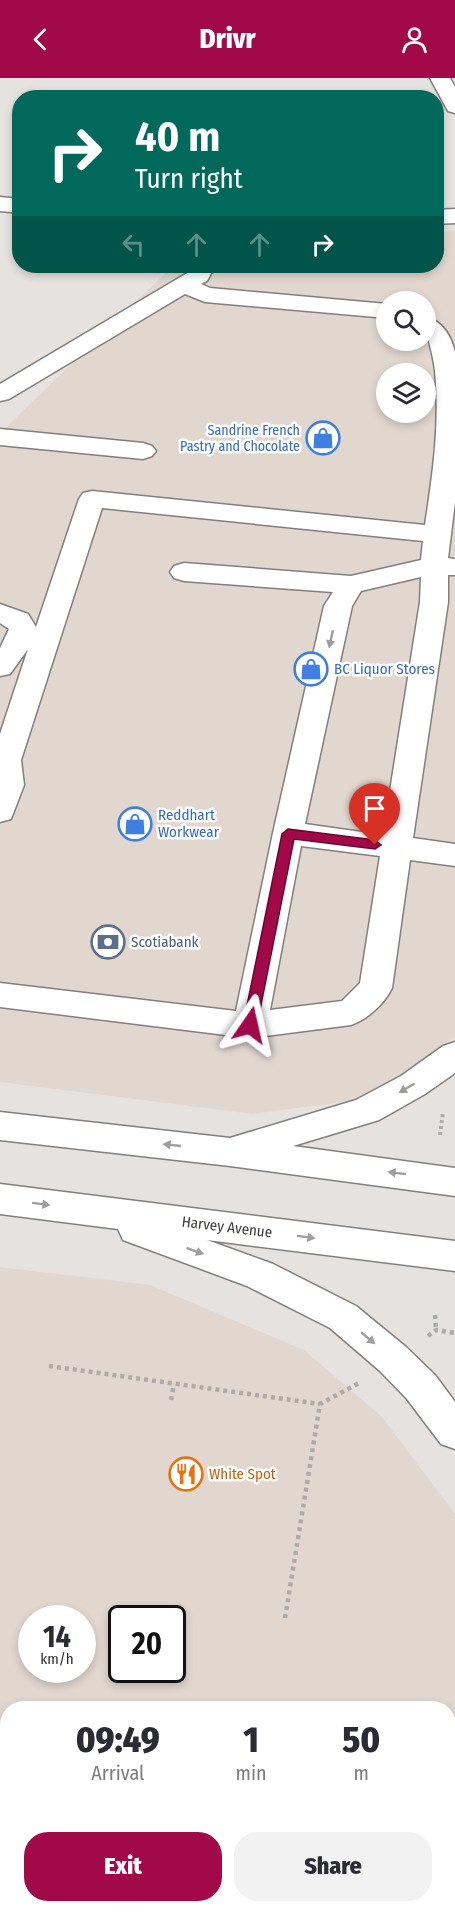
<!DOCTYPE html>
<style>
:root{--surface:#fff;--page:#f2f2f3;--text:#2b2b33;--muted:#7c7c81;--accent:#a20948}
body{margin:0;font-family:"Fira Sans Condensed",sans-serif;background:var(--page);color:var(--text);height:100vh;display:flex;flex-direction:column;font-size:22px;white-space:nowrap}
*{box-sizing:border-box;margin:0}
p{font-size:20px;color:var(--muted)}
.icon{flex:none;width:33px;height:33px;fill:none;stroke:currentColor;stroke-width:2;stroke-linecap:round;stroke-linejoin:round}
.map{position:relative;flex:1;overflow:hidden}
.sheet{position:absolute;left:0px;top:1623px;width:456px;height:212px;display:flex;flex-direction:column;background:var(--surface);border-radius:24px 24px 0 0;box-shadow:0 3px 9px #0003}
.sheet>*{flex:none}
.guide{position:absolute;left:12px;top:12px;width:432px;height:183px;border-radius:24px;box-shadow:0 3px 9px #0003;background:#00695c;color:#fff;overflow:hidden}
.tools{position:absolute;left:376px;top:213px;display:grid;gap:12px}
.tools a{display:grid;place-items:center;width:60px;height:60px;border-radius:50%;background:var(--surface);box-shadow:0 3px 9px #0003;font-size:30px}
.speed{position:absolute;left:18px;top:1527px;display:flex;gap:12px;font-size:30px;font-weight:700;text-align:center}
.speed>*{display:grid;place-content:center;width:78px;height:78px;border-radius:50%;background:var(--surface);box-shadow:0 3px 9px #0003;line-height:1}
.speed small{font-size:15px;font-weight:400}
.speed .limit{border:3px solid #111;border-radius:9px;background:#fff;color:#111}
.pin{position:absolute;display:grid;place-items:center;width:51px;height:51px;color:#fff;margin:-62px -26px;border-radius:50% 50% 50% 0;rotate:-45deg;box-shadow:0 0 6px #0007}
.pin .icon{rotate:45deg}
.me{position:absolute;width:66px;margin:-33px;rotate:11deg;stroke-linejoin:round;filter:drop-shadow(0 0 4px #0008)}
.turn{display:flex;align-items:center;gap:21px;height:126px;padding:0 24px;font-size:27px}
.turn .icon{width:78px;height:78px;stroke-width:2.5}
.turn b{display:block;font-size:42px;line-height:51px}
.lanes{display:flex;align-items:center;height:57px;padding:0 24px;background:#0003;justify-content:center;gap:30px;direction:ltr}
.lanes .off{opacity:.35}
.eta{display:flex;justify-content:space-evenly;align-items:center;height:102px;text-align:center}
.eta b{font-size:36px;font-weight:800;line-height:42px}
.cta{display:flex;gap:12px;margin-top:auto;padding:12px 24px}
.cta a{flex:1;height:69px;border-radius:24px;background:var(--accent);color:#fff;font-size:24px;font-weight:800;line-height:69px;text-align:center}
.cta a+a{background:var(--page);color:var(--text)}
header{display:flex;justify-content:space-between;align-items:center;height:78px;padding:0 24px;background:var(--accent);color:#fff;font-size:27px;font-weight:800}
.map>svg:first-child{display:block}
.built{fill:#e1d7cf;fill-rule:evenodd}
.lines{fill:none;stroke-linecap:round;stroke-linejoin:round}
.minor-casing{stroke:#827f7d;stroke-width:3}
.major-casing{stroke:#827f7d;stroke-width:3}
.highway-casing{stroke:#827f7d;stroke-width:3}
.path-far1{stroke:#adaba9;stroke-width:4;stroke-dasharray:3 3;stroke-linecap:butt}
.path{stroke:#adaba9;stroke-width:4.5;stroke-dasharray:4 4;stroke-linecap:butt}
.minor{fill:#fff;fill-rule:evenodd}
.major{fill:#fff;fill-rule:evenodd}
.highway{fill:#fff;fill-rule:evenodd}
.oneway{fill:#9e9e9d}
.route{fill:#a20948;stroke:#69062f;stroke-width:1.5}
.labels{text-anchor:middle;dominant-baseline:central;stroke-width:5;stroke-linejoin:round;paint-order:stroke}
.far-shop-label{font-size:14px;fill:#366cbe;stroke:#fff;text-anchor:end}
.shop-label{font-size:15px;fill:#366cbe;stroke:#fff;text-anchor:start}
.service-label{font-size:15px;fill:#4e5e75;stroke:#fff;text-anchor:start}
.street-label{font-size:15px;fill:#3d3c3b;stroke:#fff}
.food-label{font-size:15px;fill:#c56008;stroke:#fff;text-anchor:start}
</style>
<header><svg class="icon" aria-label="back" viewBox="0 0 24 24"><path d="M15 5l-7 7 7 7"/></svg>Drivr<svg class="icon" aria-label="person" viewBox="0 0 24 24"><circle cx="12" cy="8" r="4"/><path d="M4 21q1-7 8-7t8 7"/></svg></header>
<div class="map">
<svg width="455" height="1834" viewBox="0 0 455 1834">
<rect width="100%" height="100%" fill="#e5e2df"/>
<!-- built -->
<g class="built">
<path d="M455,153V959L365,1021L253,1036L0,1004V355L173,188H436L437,154ZM387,224H426V262H387ZM387,296H426V334H387Z"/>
<path d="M0,1189L150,1207L304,1272L382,1339L455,1436V1834H0ZM32,1540H82V1592H32ZM122,1540H172V1592H122ZM8,1630H448V1827H8Z"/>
</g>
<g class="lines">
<defs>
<g id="minor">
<polygon points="0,119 20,121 20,135 0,133"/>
<polygon points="455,131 455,145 436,146 436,132"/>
<polygon points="193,188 215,188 207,203 201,206 210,210 387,226 387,240 205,224 185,216 9,321 0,323 0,306 189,194"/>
<path d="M426,239C442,243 451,258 455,274V424L448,480L455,481V497H448V524L413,760L455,766V788L410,782L392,910C384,926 368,941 351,947L250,960L0,929V905L236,933L273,755L324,528L333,514L184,503L174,500L170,494L174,488L184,485L351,498L421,482L423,463L102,430L21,682L24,707L11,741L0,744V656L28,571L10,596L0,598V570L9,551L0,545V526L28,536L36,549L79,421L83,415L92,413L425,447C433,394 440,347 435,293C433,273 426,260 426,239ZM421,499L420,524L383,757L305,746L352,528L361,513ZM301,768L380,778L360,905L342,923L270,932Z"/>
<polygon points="0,351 143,365 152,368 156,373 152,378 143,381 0,367"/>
<polygon points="448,1694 455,1695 455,1739 448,1738"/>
<polygon points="0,1734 8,1736 8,1780 0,1778"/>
<polygon points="448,1807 455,1808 455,1834 412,1834 409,1827 448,1827"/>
</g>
<polygon id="major" points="430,0 450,0 455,9 455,35 448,33"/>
<g id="highway">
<polygon points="455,964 455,995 425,1016 379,1042 293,1068 455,1090 455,1118 230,1088 0,1062 0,1034 230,1060 356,1022 401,998 443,968"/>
<polygon points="0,1106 455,1163 455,1193 207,1162 273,1186 356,1228 406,1269 435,1297 455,1324 455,1371 441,1366 407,1321 380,1293 330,1250 247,1208 123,1162 118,1151 0,1136"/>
</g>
</defs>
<!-- minor casing -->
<use href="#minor" class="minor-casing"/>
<!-- major casing -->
<use href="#major" class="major-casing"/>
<!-- highway casing -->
<use href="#highway" class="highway-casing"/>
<!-- path-far1 -->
<polyline class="path-far1" points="440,1057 443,1034"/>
<!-- path -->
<g class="path">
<polyline points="435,1237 436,1252"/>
<polyline points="428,1258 436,1252 455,1255"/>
<polyline points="49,1288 320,1326"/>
<polyline points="171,1322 174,1306"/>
<polyline points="285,1540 320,1326 359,1305"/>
</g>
<!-- minor -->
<use href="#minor" class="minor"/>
<!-- major -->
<use href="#major" class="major"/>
<!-- highway -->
<use href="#highway" class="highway"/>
</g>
<!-- one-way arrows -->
<defs><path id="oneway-solid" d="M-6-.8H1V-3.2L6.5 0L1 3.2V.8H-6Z" transform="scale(1.5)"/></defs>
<g class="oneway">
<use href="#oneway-solid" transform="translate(331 561) rotate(102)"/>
<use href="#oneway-solid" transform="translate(407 1010) rotate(150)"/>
<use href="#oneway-solid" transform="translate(172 1067) rotate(-174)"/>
<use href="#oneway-solid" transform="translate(397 1095) rotate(-173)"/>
<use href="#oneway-solid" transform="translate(41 1126) rotate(7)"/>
<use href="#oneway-solid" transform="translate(306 1159) rotate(7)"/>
<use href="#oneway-solid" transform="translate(195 1173) rotate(20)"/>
<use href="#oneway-solid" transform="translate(368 1260) rotate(40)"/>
</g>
<!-- route -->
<polygon class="route" points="288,751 375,762 381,767 375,771 294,761 257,947 250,952 243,947 282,756"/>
<!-- icons -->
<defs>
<symbol id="shop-ring" viewBox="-11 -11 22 22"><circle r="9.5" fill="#fff" stroke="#3f7fe0" stroke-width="1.5"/><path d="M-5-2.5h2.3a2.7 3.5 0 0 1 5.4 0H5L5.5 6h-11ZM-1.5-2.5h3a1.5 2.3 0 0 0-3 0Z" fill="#3f7fe0"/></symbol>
<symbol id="bank-ring" viewBox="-11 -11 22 22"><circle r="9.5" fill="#fff" stroke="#5c6f8a" stroke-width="1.5"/><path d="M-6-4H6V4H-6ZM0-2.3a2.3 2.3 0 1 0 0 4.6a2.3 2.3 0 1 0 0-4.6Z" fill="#5c6f8a"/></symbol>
<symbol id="restaurant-ring" viewBox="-11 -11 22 22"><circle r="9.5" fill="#fff" stroke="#e8710a" stroke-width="1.5"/><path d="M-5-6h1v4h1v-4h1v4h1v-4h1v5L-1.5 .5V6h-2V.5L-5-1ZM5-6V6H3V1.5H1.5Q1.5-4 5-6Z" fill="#e8710a"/></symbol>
</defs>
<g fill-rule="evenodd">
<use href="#shop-ring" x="304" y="341" width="38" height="38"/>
<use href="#shop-ring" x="292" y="572" width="38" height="38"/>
<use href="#shop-ring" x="116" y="727" width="38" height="38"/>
<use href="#bank-ring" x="89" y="845" width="38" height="38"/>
<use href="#restaurant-ring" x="167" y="1377" width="38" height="38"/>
</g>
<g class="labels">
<!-- far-shop labels -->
<g class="far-shop-label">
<text x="300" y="352">Sandrine French<tspan x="300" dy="16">Pastry and Chocolate</tspan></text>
</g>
<!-- shop labels -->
<g class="shop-label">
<text x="334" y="591">BC Liquor Stores</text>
<text x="158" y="737">Reddhart<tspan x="158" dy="17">Workwear</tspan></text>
</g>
<!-- service labels -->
<g class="service-label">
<text x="131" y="864">Scotiabank</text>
</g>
<!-- street labels -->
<g class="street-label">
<text transform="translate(227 1149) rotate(7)">Harvey Avenue</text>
</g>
<!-- food labels -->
<g class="food-label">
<text x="209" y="1396">White Spot</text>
</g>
</g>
</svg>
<div class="tools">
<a><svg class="icon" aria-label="search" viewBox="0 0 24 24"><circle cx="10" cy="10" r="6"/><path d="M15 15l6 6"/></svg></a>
<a><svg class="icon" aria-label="layers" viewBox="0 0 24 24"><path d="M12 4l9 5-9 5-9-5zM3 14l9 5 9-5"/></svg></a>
</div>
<div class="speed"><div>14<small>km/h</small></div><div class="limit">20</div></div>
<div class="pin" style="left:375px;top:767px;background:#d93025"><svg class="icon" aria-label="arrive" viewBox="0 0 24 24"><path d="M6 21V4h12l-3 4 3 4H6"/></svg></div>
<svg class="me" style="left:250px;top:947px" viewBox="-20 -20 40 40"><path d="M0-17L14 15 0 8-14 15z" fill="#a20948" stroke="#fff" stroke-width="4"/></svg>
<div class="guide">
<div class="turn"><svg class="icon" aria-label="right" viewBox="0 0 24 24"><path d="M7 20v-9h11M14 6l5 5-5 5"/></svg><div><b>40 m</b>Turn right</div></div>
<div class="lanes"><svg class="icon off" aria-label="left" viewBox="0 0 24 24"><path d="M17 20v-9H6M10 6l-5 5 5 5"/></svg><svg class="icon off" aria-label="ahead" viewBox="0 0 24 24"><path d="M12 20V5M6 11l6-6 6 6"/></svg><svg class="icon off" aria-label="ahead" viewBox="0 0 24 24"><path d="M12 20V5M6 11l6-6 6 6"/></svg><svg class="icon" aria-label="right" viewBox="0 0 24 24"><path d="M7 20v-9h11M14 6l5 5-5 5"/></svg></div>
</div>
<section class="sheet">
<div class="eta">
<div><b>09:49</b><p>Arrival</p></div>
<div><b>1</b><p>min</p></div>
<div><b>50</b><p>m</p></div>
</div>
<div class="cta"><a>Exit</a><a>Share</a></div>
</section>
</div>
